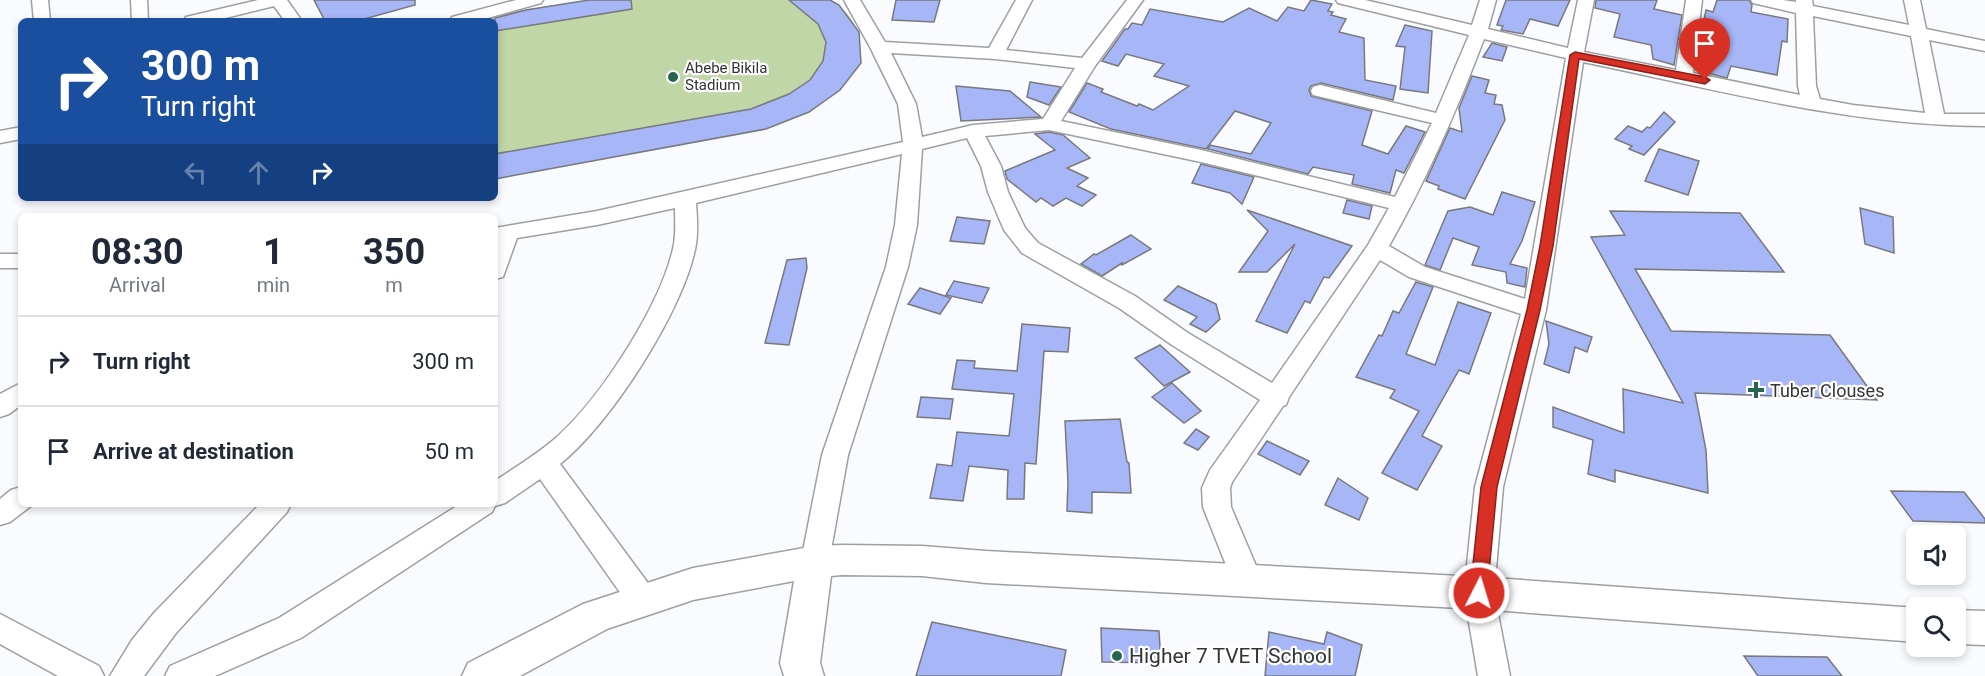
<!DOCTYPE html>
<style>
:root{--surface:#fff;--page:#f2f2f3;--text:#1f2937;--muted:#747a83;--line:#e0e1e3}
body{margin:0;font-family:Roboto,sans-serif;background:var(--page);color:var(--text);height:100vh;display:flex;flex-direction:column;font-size:22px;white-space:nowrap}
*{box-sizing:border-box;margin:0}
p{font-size:20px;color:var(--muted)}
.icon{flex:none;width:33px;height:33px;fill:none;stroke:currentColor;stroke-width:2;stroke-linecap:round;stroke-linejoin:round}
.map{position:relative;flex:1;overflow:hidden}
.panel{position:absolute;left:18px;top:213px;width:480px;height:294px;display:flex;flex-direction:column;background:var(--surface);border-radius:9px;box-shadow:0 3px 9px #0003}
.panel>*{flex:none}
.top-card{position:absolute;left:18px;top:18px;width:480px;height:183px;border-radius:9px;box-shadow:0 3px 9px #0003;background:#1a4fa0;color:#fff;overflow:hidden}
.fabs{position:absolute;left:1906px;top:525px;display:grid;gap:12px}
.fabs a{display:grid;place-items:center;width:60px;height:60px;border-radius:9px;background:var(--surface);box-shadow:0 3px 9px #0003;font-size:30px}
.pin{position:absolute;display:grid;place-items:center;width:51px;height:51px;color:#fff;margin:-62px -26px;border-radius:50% 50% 50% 0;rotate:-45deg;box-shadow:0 0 6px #0007}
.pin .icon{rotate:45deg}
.me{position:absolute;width:66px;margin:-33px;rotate:5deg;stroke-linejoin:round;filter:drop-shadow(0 0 4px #0008)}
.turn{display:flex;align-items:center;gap:21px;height:126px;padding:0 24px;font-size:27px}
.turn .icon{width:78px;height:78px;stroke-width:2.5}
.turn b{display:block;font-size:42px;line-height:51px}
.lanes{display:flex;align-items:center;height:57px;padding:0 24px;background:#0003;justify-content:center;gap:30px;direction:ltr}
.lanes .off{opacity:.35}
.eta{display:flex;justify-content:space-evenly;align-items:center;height:102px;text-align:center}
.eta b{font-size:36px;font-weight:700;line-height:42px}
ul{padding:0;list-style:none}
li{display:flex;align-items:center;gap:18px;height:90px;padding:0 24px;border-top:2px solid var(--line)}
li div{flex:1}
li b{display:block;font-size:22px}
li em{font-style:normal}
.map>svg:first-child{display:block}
.green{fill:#c0d6a6}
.building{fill:#a7b6f6;stroke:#78797d;stroke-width:1.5}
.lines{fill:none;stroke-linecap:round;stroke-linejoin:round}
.minor-casing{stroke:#9e9fa3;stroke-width:3}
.major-casing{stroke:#9e9fa3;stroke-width:3}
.minor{fill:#fff;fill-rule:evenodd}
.major{fill:#fff;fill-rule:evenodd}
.route{fill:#d93025;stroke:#8d1f18;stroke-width:1.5}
.poi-dot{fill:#256552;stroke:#fff;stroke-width:2}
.labels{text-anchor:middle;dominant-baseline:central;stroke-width:4.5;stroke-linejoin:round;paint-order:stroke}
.far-poi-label{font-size:15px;fill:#333435;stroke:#fff;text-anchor:start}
.poi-label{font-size:18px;fill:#333435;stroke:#fff;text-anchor:start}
.near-poi-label{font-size:21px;fill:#333435;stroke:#fff;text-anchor:start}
</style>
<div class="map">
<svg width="1985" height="676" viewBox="0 0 1985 676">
<rect width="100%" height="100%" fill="#fafbff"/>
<!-- green -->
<path class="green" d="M589,0H830C858,17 859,34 861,63C830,103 812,111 766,129L495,179V21H472L502,13Z"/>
<!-- building -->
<g class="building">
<polygon points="314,0 415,0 415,5 357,21 325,21"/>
<polygon points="589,0 631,0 632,9 495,31 495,18 526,10"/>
<polygon points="789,0 830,0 839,5 859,32 861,63 840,90 809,112 766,129 495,179 495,154 751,109 789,94 810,80 823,61 826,42 818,24"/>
<polygon points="896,0 940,0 934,22 892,20"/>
<polygon points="1311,0 1332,4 1328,11 1333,12 1331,15 1346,19 1339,32 1364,38 1365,80 1396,86 1393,100 1321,83 1311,86 1309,90 1311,96 1372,111 1362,145 1388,154 1406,126 1425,132 1404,173 1396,170 1390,193 1352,184 1354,175 1313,167 1308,174 1208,149 1210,145 1251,154 1271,123 1235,111 1206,149 1111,129 1069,112 1087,83 1103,89 1101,92 1137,106 1139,104 1153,110 1189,86 1154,76 1164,64 1126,54 1118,66 1102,61 1125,29 1128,29 1132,23 1142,25 1150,9 1223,22 1249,8 1277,21 1288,7 1304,11"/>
<polygon points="1506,0 1570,0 1558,26 1530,19 1523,34 1501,30 1503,26 1497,25"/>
<polygon points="1596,0 1657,0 1654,9 1682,15 1674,65 1653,59 1651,45 1614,37 1620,14 1595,8"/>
<polygon points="1717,0 1749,0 1752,5 1751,12 1788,19 1787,42 1782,41 1777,75 1731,66 1727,78 1696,70 1702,20 1704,20 1706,10 1713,12"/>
<polygon points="1405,25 1432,31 1428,93 1400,89 1405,47 1396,46"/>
<polygon points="1492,43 1507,47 1502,61 1483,57"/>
<polygon points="1472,76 1489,80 1485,93 1496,95 1494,104 1502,105 1505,120 1465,199 1438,189 1439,186 1426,181 1450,128 1462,132 1459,108"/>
<polygon points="1030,82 1061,87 1049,105 1027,97"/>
<polygon points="956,86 1010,91 1041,117 961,121"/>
<polygon points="1664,112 1675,122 1644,155 1629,149 1632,146 1615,139 1628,126 1642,132 1647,127 1650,128"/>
<polygon points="1049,132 1063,135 1090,158 1067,168 1088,178 1077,186 1096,195 1082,206 1066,198 1053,206 1041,198 1036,202 1007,179 1005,171 1055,150 1035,134"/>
<polygon points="1659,149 1699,161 1688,195 1645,181"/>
<polygon points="1201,164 1254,177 1242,204 1230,193 1192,183"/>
<polygon points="1502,192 1535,202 1522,241 1510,264 1527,268 1525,287 1507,283 1506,272 1472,265 1479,247 1453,238 1440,270 1425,265 1448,211 1470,207 1493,215"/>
<polygon points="1347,200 1372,206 1369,219 1343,213"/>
<polygon points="1860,208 1893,217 1894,253 1865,244"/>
<polygon points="1247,210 1352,246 1329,278 1324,277 1310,303 1305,301 1287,333 1256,321 1295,244 1267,272 1239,272 1268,231"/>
<polygon points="1610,211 1740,213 1784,272 1635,269 1671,331 1830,335 1877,400 1695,393 1706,450 1708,493 1615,470 1615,482 1588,474 1593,440 1553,427 1553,407 1624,433 1623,389 1683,403 1591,237 1625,235"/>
<polygon points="957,217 990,221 984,244 950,241"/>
<polygon points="1131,235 1151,249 1122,265 1122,263 1102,276 1081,264 1094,254 1096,255"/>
<polygon points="806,258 807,268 789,345 765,343 787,260"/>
<polygon points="954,281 989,288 982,303 946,295"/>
<polygon points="1416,282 1433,287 1406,354 1435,365 1458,302 1491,313 1469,374 1459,370 1422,436 1442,446 1417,490 1382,473 1419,411 1390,398 1395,390 1356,377 1379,335 1382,336 1393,311 1399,313"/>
<polygon points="1178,286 1216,304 1220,319 1206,332 1190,324 1197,317 1164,300"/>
<polygon points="920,288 951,298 940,314 908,304"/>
<polygon points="1546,321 1592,337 1587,352 1575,347 1569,373 1544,364 1549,344"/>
<polygon points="1022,324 1070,328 1068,352 1044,351 1036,464 1025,463 1024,499 1007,499 1008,470 969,466 963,501 930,498 937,464 952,466 957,432 1009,436 1014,394 952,389 957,360 975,361 974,368 1017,371"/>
<polygon points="1160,345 1190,372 1164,386 1135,358"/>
<polygon points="1172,383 1201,411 1184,423 1152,397"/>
<polygon points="921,397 953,399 950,419 917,417"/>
<polygon points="1120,419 1127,462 1129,463 1131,493 1092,492 1092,513 1067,511 1068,482 1065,421"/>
<polygon points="1196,429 1209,437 1198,450 1184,443"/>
<polygon points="1267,441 1309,461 1300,475 1258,454"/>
<polygon points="1338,478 1368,498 1359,520 1325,505"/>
<polygon points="1891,491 1964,492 1985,519 1985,523 1913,521"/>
<polygon points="932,622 1066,650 1061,676 916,676"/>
<polygon points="1101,628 1159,631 1161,663 1102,662"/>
<polygon points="1269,632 1324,644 1327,632 1362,645 1355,676 1265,676"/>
<polygon points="1744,656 1827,657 1842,676 1758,676"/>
</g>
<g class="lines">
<defs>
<g id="minor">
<polygon points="32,0 48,0 50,21 34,21"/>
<polygon points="131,0 147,0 148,21 132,21"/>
<polygon points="258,0 287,0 302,21 285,21 274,6 213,21 184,21 186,17"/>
<polygon points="516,0 543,0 541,3 477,21 450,21 452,17"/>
<path d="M844,0H860L885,42L989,48L1016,0H1032L1006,50L1082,58L1127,0H1143L1095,66L1061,121L1201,150L1395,197L1432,123L1313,95L1311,91L1313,87L1320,85L1436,113L1469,35L1338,3L1336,0H1365L1472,25L1480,0H1496L1488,29L1568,48L1578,0H1594L1584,52L1676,70L1686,0H1702L1693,73L1800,95L1798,86L1796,13L1753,3L1751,0H1783L1796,2V0H1812L1813,6L1909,25L1904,0H1920L1926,29L1985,41V51L1929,40L1944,114H1985V126C1849,126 1715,89 1583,62L1546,310L1503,487L1494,593L1510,676H1478L1464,593L1475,487L1521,314L1409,277L1380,260L1289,397L1286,405L1283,406L1232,482L1230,488L1231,507L1262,580L1257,589L1247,593L1237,589L1232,580L1203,507L1202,488L1210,470L1260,400L1172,345L1119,308L1022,253L1004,230L988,192L981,166L967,138L922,149L917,225L908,267L848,455L829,561L825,570L815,573L805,570L801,561L822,455L886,267L895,225L902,154L696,203C697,216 698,231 696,244C686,307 610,425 560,464L653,590L657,599L653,608L642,612L631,608L540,479L505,503L495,506L492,512L301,638L215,676H165L170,666L279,618L460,504H495V481C517,466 539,453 558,436C602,396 663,302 674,244C676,232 675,220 675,208L597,225L517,238L503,277L495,279V228L597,211L903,142L898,104L870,47ZM1813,16L1911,36L1925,113L1853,105L1820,99L1816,86ZM1484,39L1566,58L1525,299L1425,267L1389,246C1427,179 1457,110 1484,39ZM891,53L995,59L1075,68L1043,119L973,125L922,137L916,104ZM1049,130L1201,162L1389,208L1368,245L1272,383L1188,333L1135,296L1038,243L1025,228L1008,192L1001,166L985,136Z"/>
<polygon points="21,127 21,139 0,143 0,131"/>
<rect x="0" y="254" width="21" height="14"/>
<polygon points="21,383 21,405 9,414 0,417 0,394"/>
<polygon points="21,487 21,504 32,504 31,506 10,522 0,525 0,499 11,490"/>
<polygon points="260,504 291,504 287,512 176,633 144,676 110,676 132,640 154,613"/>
<polygon points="0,614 99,666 104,676 58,676 0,644"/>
</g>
<g id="major">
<polygon points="842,545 922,546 986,551 1479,577 1917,608 1917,642 1479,609 986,583 922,576 842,575 831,576 820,663 824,676 784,676 780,663 794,581 693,600 607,629 520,676 462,676 468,663 583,604 693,568 815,546"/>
<polygon points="1956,610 1985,611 1985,645 1956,644"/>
</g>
</defs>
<!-- minor casing -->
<use href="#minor" class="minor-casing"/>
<!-- major casing -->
<use href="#major" class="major-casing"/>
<!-- minor -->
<use href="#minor" class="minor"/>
<!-- major -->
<use href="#major" class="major"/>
</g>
<!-- route -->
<polygon class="route" points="1575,52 1705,77 1710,80 1705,84 1579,59 1553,246 1540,310 1497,487 1487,593 1485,598 1479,601 1473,598 1470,593 1481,487 1527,310 1540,246 1570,55"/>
<!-- markers -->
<g class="poi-dot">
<circle cx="673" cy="77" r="6"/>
<path d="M1753 381h6v6h6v6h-6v6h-6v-6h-6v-6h6z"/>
<circle cx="1117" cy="656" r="6"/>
</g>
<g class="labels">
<!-- far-poi labels -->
<g class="far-poi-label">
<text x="685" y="68">Abebe Bikila<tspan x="685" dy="17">Stadium</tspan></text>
</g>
<!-- poi labels -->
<g class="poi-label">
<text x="1770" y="390">Tuber Clouses</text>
</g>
<!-- near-poi labels -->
<g class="near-poi-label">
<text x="1129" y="656">Higher 7 TVET School</text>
</g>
</g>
</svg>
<div class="fabs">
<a><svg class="icon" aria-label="sound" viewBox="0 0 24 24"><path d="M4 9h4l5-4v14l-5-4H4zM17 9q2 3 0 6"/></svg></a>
<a><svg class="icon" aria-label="search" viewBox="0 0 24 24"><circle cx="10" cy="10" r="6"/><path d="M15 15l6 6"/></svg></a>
</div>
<div class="pin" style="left:1705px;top:80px;background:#d93025"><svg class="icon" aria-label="arrive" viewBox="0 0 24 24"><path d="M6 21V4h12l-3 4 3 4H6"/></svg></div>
<svg class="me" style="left:1479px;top:593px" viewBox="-20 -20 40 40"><circle r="17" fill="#d93025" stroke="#fff" stroke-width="3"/><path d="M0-11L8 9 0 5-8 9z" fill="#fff"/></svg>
<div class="top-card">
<div class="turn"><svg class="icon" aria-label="right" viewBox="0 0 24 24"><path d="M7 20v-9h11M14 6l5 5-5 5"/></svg><div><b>300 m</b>Turn right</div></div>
<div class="lanes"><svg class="icon off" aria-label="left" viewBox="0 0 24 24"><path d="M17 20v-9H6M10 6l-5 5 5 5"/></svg><svg class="icon off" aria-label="ahead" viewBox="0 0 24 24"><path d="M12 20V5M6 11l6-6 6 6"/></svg><svg class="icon" aria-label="right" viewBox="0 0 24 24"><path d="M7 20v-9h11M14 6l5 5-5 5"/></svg></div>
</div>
<section class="panel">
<div class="eta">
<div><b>08:30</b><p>Arrival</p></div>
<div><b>1</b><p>min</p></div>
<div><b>350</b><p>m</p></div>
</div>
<ul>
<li><svg class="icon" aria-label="right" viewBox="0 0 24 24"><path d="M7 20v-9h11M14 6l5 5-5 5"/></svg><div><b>Turn right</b></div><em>300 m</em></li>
<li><svg class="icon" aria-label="arrive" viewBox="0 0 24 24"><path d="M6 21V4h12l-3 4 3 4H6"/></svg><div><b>Arrive at destination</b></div><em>50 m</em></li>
</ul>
</section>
</div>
